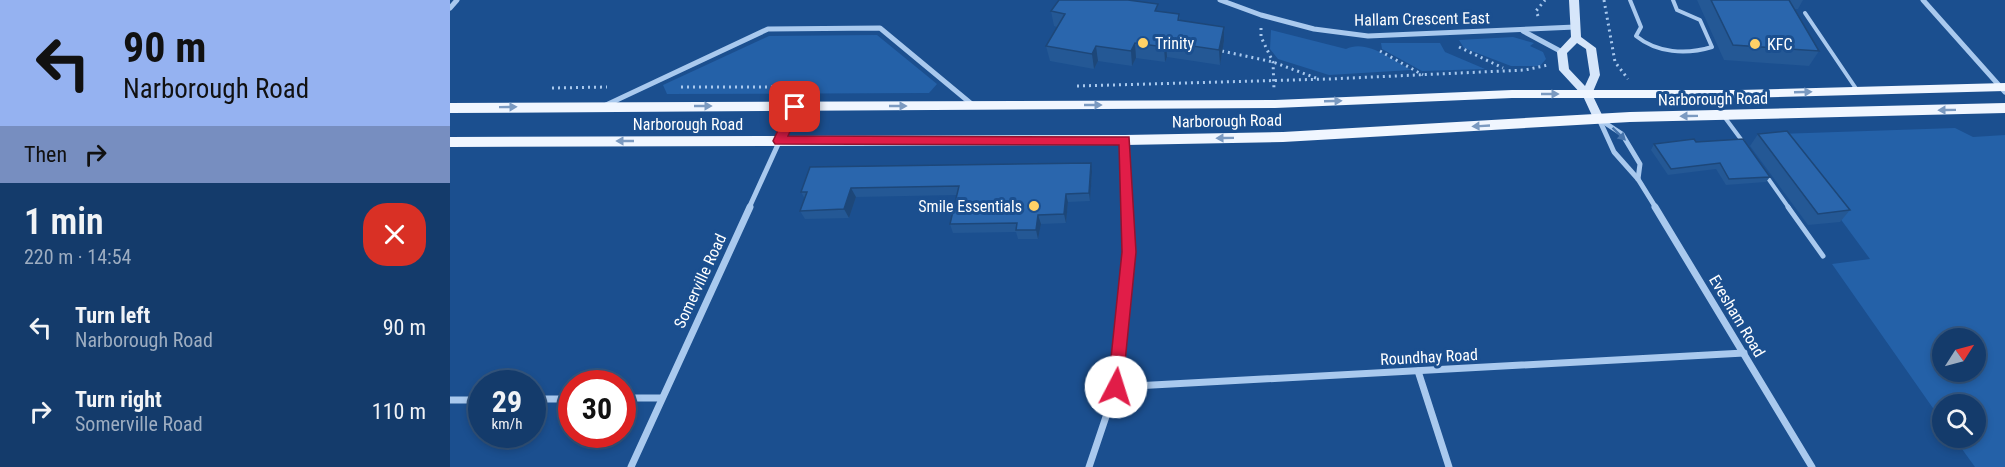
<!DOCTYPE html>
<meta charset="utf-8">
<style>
:root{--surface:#143b6b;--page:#1d4271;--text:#f1f3f6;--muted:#9dadc1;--line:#33557e}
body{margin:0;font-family:"Roboto Condensed",sans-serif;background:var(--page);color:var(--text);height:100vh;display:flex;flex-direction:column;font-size:22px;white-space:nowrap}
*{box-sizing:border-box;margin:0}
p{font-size:20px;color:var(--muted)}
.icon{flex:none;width:33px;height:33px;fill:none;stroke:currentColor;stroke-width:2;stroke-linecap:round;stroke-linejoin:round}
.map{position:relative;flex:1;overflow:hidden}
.drawer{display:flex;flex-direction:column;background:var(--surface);width:450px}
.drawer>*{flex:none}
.hud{background:#95b2f1;color:#111;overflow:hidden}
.needle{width:39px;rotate:54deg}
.fabs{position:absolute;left:1482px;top:328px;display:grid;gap:12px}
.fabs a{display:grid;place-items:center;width:54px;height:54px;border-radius:50%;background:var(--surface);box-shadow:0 3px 9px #0003,0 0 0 2px var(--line);font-size:30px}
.speed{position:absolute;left:18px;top:370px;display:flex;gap:12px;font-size:30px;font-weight:700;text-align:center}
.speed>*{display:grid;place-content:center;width:78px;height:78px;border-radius:50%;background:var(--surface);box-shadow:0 3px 9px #0003,0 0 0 2px var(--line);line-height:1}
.speed small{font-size:15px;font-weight:400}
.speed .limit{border:9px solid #d22;background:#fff;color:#111}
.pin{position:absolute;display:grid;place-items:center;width:51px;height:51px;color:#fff;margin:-26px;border-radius:12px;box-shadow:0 3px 9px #0006}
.me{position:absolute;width:66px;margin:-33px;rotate:5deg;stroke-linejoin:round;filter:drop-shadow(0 0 4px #0008)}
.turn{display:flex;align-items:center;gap:21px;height:126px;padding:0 24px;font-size:27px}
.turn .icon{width:78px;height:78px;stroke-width:2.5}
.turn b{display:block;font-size:42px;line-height:51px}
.then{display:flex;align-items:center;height:57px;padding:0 24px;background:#0003;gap:12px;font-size:22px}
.round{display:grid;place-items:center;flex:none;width:63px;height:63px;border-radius:24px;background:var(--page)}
.summary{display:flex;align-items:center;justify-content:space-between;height:102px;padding:0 24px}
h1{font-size:36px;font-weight:600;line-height:45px}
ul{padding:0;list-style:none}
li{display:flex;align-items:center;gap:18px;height:84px;padding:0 24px}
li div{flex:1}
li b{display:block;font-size:22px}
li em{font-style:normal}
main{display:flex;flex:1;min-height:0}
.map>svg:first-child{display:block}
.green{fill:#2461a8;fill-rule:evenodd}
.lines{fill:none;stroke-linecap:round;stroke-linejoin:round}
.path{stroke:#a9c9ee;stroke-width:3;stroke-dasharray:2 4;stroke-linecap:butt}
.lane-far1{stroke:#a9c9ee;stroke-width:4}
.lane{stroke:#a9c9ee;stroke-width:5}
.street-far1{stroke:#a9c9ee;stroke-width:5}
.street{stroke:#a9c9ee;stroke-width:7}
.secondary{fill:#d6e6fa;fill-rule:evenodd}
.primary{fill:#f0f6ff;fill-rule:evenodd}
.wall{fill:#245895}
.shaded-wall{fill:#1d4779}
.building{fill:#2a66ad;stroke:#1d4779;stroke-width:1.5}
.oneway{fill:#7b9ac1}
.oneway2{fill:#4674ac}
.route{fill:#e11d48;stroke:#92132f;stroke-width:1.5}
.poi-dot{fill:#ffd166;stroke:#1b4f8f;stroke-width:2}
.labels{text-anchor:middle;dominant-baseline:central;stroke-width:6;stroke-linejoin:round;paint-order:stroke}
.street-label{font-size:16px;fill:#fff;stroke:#1b4f8f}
.poi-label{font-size:16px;fill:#fff;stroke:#1b4f8f;text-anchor:start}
</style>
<main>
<section class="drawer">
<div class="hud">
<div class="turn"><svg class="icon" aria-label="left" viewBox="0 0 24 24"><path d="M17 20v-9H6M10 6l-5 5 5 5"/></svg><div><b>90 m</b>Narborough Road</div></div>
<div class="then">Then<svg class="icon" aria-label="right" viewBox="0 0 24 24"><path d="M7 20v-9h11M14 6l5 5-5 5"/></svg></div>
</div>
<div class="summary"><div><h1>1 min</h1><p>220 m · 14:54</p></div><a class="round" style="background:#d93025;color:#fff"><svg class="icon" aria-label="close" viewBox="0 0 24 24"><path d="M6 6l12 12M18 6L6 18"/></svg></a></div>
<ul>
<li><svg class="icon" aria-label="left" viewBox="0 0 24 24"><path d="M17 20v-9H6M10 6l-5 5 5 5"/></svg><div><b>Turn left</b><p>Narborough Road</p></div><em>90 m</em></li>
<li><svg class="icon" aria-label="right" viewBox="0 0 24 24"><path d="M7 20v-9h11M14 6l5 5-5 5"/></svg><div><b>Turn right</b><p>Somerville Road</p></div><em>110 m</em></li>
</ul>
</section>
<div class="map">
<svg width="1555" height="467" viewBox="0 0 1555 467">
<rect width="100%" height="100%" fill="#1b4f8f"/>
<!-- green -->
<g class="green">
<path d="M821,30L896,49C917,39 942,60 961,70L879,75L828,59L820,49Z"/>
<polygon points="427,35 487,84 479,93 217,94 213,85 319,36"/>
<polygon points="1063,37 1084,43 1080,46 1093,52 1096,59 1090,66 1061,66 1014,48 1009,40"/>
<polygon points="931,43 990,43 995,52 1035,69 972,71 932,49"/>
<path d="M1505,128L1523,137L1555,135V467H1525L1504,438H1526V405H1492V421L1382,264L1420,259L1328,134ZM1492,339H1526V372H1492Z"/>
</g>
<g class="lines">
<!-- path -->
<g class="path">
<polyline points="1154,0 1165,62 1178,79"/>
<polyline points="1088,16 1086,11 1095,0"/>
<polyline points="811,28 811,37 823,62 824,89"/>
<polyline points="1009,47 1053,68"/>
<polyline points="772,51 823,62 866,78"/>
<polyline points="930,51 973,75"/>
<polyline points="627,86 879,79 1075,70 1098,65"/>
<polyline points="231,87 361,87"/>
<polyline points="102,88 157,87"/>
</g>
<!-- lane-far1 -->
<g class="lane-far1">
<path d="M1180,0L1191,27L1186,36C1207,53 1236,55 1262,47L1250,20L1227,10L1223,0"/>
<polyline points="1355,13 1407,90"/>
<polyline points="1273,115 1293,142"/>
<polyline points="1315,174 1339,208"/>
</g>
<!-- lane -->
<polyline class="lane" points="1338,207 1373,256"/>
<!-- street-far1 -->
<g class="street-far1">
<polyline points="770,0 811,15 864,29 918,36 1125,27"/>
<polyline points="1473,0 1555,92"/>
<polyline points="0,8 7,0"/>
<polyline points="1073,31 1112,52"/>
<polyline points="156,105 318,29 430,28 524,106"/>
<polyline points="1149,119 1164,152 1188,179 1206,208"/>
<polyline points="1149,119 1172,134 1190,164 1188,179"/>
<polyline points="675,140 677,208"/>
<polyline points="299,208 345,107"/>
</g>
<!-- street -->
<g class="street">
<polyline points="1205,207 1362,467"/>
<polyline points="968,371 999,467"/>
<polyline points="666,387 1294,353"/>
<polyline points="172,398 211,398"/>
<polyline points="82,399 122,399"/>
<polyline points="0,400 32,400"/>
<polyline points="181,467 300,207"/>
<polyline points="639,467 666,387 679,252 677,207"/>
</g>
<!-- secondary -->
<path class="secondary" d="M1119,0H1129L1131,37L1146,48L1150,75L1142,94L1154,119L1149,123L1145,122L1133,96L1109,70L1107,52L1121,37ZM1127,43L1136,49L1140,75L1135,86L1119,69L1117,53Z"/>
<!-- primary -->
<g class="primary">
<polygon points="1555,83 1555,91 1289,98 1062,98 825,108 0,113 0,103 825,100 1062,90 1289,90"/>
<polygon points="1555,103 1555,113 1180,122 833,142 675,145 0,147 0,137 675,135 833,132 1180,112"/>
</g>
</g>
<!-- wall -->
<g class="wall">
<polygon points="1247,0 1353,0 1348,9 1345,9 1369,51 1359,66 1274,60"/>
<polygon points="601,11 708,11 729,14 730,20 774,41 770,65 717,57 715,62 686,58 682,66 648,61 644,69 600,61 596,46 607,27 604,26"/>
<polygon points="1308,134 1400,210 1390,222 1358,225 1300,146"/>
<polygon points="1246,142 1320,177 1316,182 1276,185 1266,169 1218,175 1201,150 1204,144"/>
<polygon points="642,172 640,201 618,202 616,223 591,224 588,239 568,239 566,232 503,233 500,224 507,195 406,197 399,218 355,219 350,211 355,199 351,192"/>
</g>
<!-- shaded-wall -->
<g class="shaded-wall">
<polygon points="774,27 774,41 770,65 769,50"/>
<polygon points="716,42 717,57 715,62 714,47"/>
<polygon points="685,43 686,58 682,66 681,51"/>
<polygon points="646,46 648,61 644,69 642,54"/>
<polygon points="641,163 642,172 640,201 639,193"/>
<polygon points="401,188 406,197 399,218 394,209"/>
<polygon points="616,194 618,202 616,223 614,214"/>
<polygon points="588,215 591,224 588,239 586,230"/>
</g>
<!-- building -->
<g class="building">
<polygon points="609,0 678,0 708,4 705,11 729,14 728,20 774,27 769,50 716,42 714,47 685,43 681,51 646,46 642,54 596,46 615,14 601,11"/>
<polygon points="1261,0 1339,0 1369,51 1283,45"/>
<polygon points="1337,131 1400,210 1368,214 1308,134"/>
<polygon points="1244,139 1246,142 1293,139 1320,177 1279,179 1270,163 1221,169 1204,144"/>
<polygon points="641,163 639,193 616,194 614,214 588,215 586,230 566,230 567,223 500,224 509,186 401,188 394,209 350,211 357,192 351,192 360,167"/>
</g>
<!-- one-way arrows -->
<defs><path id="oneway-solid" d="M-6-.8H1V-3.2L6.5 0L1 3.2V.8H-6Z" transform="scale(1.5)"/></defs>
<g class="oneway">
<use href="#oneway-solid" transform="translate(1353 92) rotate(-2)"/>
<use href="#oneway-solid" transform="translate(1100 94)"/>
<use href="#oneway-solid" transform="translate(883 101) rotate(-2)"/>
<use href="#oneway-solid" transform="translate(643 105)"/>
<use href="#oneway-solid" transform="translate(253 106)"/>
<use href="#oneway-solid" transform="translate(448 106)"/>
<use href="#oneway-solid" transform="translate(58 107) rotate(-1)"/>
<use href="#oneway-solid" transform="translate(1497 110) rotate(179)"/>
<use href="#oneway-solid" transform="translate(1239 116) rotate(179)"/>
<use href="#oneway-solid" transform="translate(1031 126) rotate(177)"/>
<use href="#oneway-solid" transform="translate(775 138) rotate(179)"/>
<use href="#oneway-solid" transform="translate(175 141) rotate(180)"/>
</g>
<use class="oneway2" href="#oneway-solid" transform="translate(1169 134) rotate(44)"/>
<!-- route -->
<polygon class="route" points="345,103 351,107 338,136 679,137 686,252 672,392 666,394 661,392 658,387 672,252 669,145 325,144 323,141 339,107"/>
<!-- markers -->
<g class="poi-dot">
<circle cx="693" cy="43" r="6"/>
<circle cx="1305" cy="44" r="6"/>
<circle cx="584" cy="206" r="6"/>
</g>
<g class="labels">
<!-- street labels -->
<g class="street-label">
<text transform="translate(972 19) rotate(-1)">Hallam Crescent East</text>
<text transform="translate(1263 99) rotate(-1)">Narborough Road</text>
<text transform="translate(777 121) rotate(-1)">Narborough Road</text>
<text x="238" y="124">Narborough Road</text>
<text transform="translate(250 281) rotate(-65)">Somerville Road</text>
<text transform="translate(1287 316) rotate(59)">Evesham Road</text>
<text transform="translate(979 357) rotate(-3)">Roundhay Road</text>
</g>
<!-- poi labels -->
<g class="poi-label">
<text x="705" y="43">Trinity</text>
<text x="1317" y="44">KFC</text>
<text x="572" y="206" text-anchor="end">Smile Essentials</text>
</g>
</g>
</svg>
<div class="fabs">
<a><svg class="needle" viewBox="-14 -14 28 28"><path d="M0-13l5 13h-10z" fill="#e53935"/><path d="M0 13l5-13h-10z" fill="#9dadc1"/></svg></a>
<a><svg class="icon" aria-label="search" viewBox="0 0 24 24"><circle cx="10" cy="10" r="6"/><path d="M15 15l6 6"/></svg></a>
</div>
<div class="speed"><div>29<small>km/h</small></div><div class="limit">30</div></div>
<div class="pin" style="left:345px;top:107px;background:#d93025"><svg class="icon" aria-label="arrive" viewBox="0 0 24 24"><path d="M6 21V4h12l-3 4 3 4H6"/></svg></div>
<svg class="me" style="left:666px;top:387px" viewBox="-20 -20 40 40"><circle r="19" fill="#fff"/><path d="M0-13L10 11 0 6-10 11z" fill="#e11d48"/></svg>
</div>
</main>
